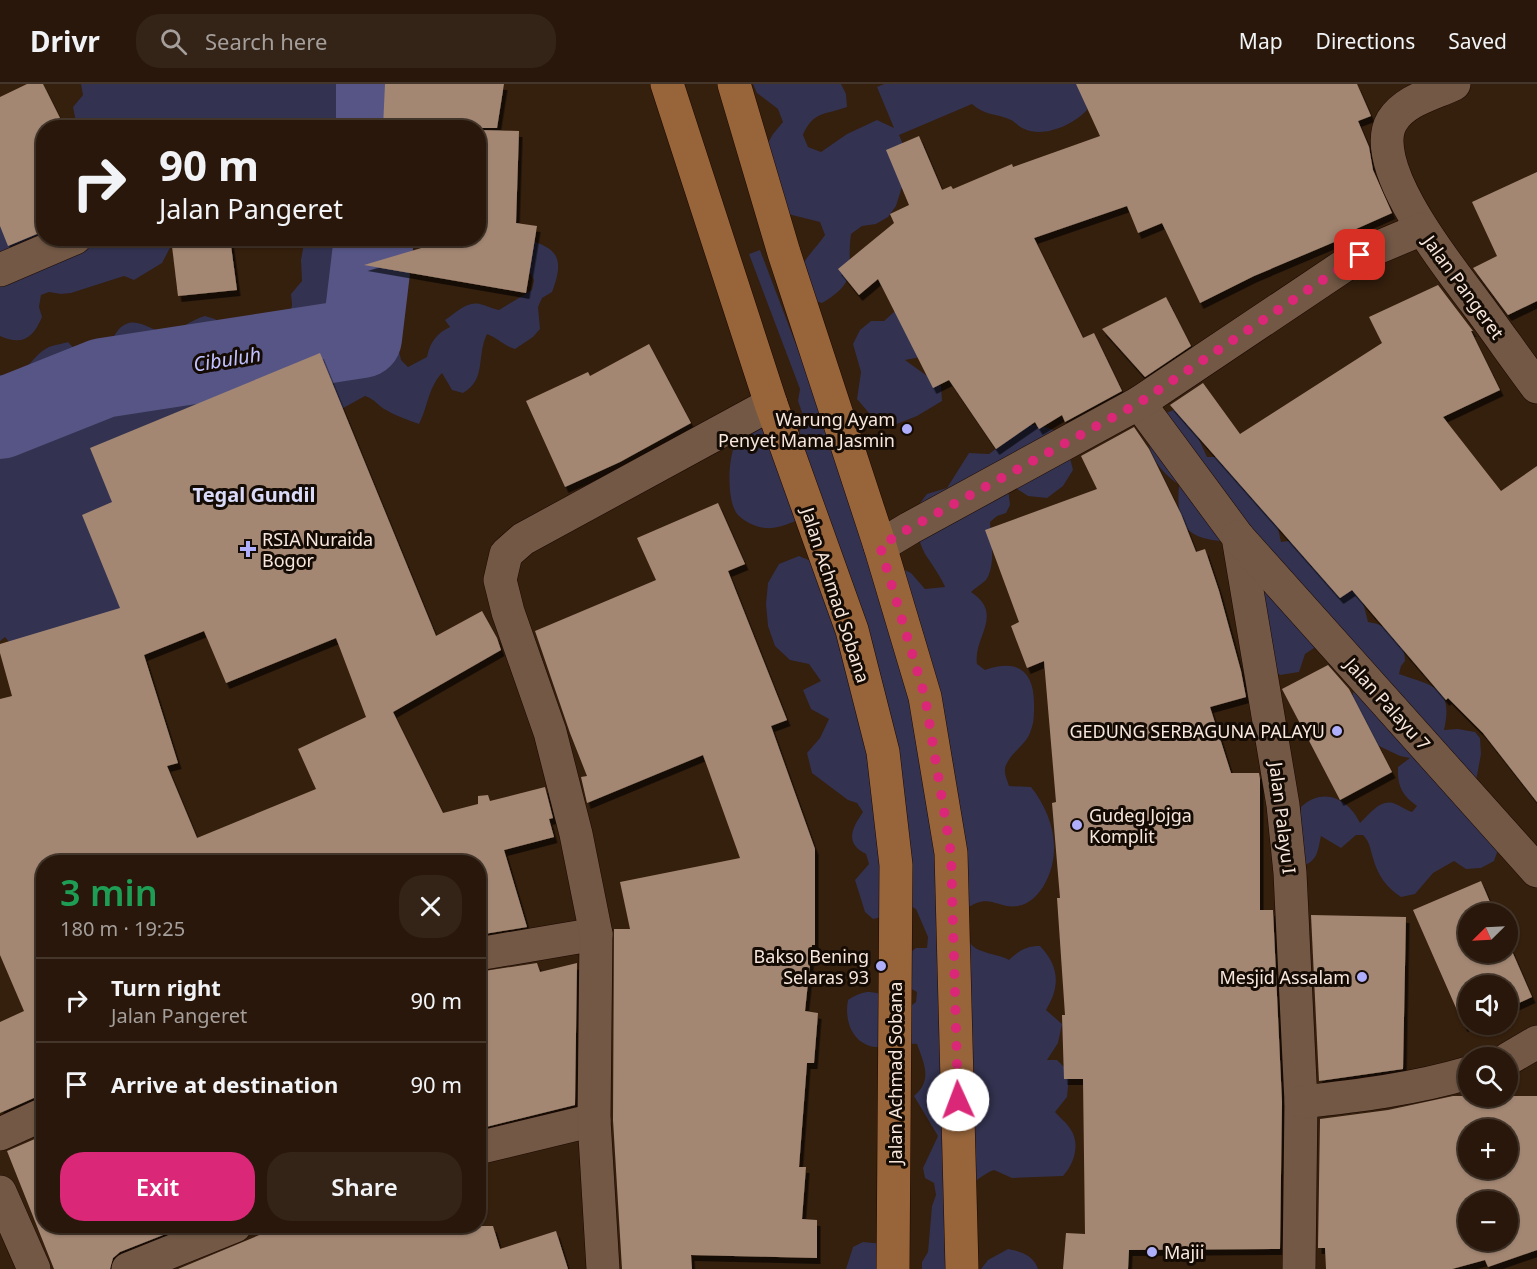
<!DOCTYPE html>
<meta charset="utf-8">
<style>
:root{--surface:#28170a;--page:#342418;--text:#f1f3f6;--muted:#a59f9c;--line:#44362b;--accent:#db2777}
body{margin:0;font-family:"Noto Sans",sans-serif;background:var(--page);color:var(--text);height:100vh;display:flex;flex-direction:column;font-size:22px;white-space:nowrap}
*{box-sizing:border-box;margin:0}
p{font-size:20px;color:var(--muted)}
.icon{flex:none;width:33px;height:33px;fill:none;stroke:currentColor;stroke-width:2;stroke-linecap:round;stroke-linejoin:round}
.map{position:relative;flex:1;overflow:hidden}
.details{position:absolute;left:36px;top:771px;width:450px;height:378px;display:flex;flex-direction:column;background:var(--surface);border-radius:24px;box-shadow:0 2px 4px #0004,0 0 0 2px var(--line)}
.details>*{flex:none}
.guide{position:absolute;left:36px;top:36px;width:450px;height:126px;border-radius:24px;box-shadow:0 2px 4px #0004,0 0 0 2px var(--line);background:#28170a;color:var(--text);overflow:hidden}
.needle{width:39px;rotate:246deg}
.tools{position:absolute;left:1458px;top:819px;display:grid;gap:12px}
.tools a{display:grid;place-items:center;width:60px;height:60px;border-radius:50%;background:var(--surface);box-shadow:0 2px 4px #0004,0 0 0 2px var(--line);font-size:30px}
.pin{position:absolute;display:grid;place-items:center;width:51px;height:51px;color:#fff;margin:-26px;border-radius:12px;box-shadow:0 3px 9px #0006}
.me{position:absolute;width:66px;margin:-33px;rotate:358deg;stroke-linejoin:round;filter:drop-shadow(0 0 4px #0008)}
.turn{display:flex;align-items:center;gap:21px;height:126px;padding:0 24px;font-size:27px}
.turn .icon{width:78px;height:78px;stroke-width:2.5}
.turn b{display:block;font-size:42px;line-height:51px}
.round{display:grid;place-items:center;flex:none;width:63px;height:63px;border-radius:24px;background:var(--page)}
.summary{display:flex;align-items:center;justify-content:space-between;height:102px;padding:0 24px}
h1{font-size:36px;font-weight:600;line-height:45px;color:#1e9e55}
.action{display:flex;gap:12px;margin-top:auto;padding:12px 24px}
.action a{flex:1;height:69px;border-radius:24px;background:var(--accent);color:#fff;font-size:24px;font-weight:600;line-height:69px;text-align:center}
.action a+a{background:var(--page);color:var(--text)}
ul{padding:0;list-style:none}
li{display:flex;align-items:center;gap:18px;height:84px;padding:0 24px;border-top:2px solid var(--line)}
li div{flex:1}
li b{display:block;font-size:22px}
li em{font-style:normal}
header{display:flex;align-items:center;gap:36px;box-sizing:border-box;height:84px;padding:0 30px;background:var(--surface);border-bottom:2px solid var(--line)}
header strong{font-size:28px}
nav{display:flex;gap:33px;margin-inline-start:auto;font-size:21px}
.search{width:420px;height:54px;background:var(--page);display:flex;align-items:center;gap:15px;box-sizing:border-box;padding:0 21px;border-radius:24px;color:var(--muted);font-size:22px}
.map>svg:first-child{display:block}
.green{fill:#333250}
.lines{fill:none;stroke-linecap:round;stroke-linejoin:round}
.river{stroke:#565585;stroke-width:80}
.building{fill:#a38773;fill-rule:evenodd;filter:url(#shadow)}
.minor-casing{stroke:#1c0800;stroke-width:34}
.primary-casing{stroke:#1c0800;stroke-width:34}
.minor{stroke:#725845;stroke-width:33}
.primary{stroke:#98653b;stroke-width:33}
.route{stroke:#db2777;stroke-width:10;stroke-dasharray:0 18}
.poi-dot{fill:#afaefa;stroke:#150b05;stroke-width:2}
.labels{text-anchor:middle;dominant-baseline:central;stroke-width:6;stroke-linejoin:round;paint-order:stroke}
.street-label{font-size:18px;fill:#f7e7dc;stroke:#150b05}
.poi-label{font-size:18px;fill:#f7e7dc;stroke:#150b05;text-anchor:end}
.water-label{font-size:20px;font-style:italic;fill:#c0c1fe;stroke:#150b05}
.neighbourhood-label{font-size:20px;font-weight:bold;fill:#dadbf9;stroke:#150b05}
</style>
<header>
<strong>Drivr</strong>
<div class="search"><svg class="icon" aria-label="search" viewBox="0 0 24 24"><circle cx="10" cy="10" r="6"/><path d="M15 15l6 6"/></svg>Search here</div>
<nav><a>Map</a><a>Directions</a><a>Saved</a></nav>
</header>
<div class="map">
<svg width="1537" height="1185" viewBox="0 0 1537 1185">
<defs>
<filter id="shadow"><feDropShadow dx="3.5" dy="6" stdDeviation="0" flood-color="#0009"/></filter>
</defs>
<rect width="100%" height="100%" fill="#351f0d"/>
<!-- green -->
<g class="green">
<path d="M81,0H387C378,18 358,24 351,43L159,44C132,26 101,55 76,38L73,23L83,11Z"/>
<path d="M753,0H841L846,10L847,23C825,31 813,27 803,51L808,63L821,68L847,50L877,36L894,44L877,3L884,0H1084L1087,26C1073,41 1043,55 1022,44C1018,42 1015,38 1011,36C996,29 985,32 972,20L899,51L905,65V93L896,122L888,133L876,140L862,142L851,150C846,186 860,197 822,219L808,215L798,188C805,174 816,164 825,151L820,138L780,128L765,64L773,50L783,38L778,25L757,9Z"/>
<path d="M0,130H43L44,154L170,155L172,160L162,179L134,196L124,192L71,209L61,210L49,208L41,211L39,223L42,233C33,254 23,262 0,252Z"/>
<path d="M305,154L335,155C352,178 340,175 340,198C340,204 360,246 365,252C369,258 374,261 379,264L389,263L399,267L401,276L408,283L427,273C430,258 437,249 450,243L445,236C456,229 466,217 480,220C486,221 492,225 499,226L532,206L534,196L524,178L526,156C560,163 564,177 552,208L542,214L538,223L540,245L533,253L515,265C504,262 498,254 487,250C476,273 487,295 463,309L452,306L442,289C428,304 428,323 419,340C408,336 396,332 386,326C377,321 376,316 365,312L336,328L178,512L15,565L5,553L0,557V291C32,292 27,274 49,263C54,261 62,260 68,258L83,274L93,278C113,269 110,247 126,240C140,234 152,248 166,248C180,247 192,235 205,232L215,235L231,250C250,240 258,221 281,233L290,230L292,221L291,210L302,197L301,176Z"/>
<path d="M760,166L811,300L894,481L911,489L925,505L945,503C940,491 932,481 925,470C918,457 916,442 914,427L927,410L947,404L969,369L989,370L1005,358L1019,341H1039L1059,348L1068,366L1073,386L1063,402L1047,414L1028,412L1011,401L1008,403L1010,421L1006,429L997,432L990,438C991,454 996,482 986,496C982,500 975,504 971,508C1005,531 973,552 977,580L985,586C1019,574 1035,588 1034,623C1034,631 1034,639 1031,646C1027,660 1013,667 1007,679C1002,687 1007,695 1009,702L1031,703C1054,732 1063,770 1043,803C1037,812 1029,820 1018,822C998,825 990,809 969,823C968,840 961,861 982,867C992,871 1000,871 1009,876C1020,866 1026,862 1040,862C1060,883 1060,903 1046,926L1062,940L1058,959L1047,976H1057L1065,984L1069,993L1067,1013L1055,1028C1059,1033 1065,1037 1069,1043C1081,1058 1075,1079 1063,1092L1012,1094L994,1086C984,1089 980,1096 970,1099L962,1185H922V1178L928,1168L932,1122L936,1111L934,1099L925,1094L923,1084L938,1052L914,1012C933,996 924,980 917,960C903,959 888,964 875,963C852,960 844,936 848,916C872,899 885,912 907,925L916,918L917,908L908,903L907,871L916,864H927L928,853L916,825L907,820L882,833L873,835L865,828L855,796L869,780L866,770C844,759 852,744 863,728L857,719L848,716L812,689L807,669L820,654L829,635L811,625L803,606L821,597L809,580L790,576L775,562L768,542L766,520L768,499L779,480L799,472L818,480L812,430C800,434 785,443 772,444C760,445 747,440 738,431C725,417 727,360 743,347C747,344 755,343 760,341L795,356L805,337L798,317L800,305L749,170Z"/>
<polygon points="904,219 926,272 905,276 941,302 942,317 917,332 889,343 875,336 857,315 861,288 853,260 860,246 871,237 884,237"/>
<path d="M1177,325L1191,338L1207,373H1226L1281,431L1278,444L1281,458L1295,456L1345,507L1353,506L1362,514L1368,538C1389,541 1405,554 1405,577L1401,582L1399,590C1433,602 1454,603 1444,646L1458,645L1475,648L1480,654L1481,670L1476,697L1499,763L1494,777L1481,784L1466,785L1454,777L1433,789L1415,810L1401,813C1386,803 1378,792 1373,774C1370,765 1370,758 1363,751H1356L1341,764L1321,752C1318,765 1318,777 1304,781L1295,732L1301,730V723C1323,702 1349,715 1360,739C1370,730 1379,716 1393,719C1400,721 1405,726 1412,728L1417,722C1402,711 1397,702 1398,683L1410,674L1400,672L1379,662L1367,650L1351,617L1355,602L1321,565L1314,564L1305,570L1299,588L1280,591L1269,582L1256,508L1221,457C1183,454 1176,437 1179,401C1158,385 1152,375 1146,350L1157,332Z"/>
<polygon points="863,1158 885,1160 908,1185 846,1185 853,1163"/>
<path d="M1008,1165C1021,1167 1034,1172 1038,1185H981L988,1176Z"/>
</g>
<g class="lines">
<!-- river -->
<g class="river">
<polyline points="376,0 376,44"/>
<polyline points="0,335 103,294 362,254 374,154"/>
</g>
</g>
<!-- building -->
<g class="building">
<polygon points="27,0 43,0 65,44 44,44 44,147 8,162 0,142 0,13"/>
<polygon points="385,0 504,0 497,44 383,44"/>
<polygon points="1076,0 1357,0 1371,32 1358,37 1369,63 1373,86 1392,129 1338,153 1339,156 1254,192 1200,219 1162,139 1138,149 1127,122 1034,154 1083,254 1094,249 1122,307 1065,338 1062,331 1039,345 1035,338 996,365 949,296 933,304 878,195 859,211 838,185 894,139 890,130 909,121 886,66 919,52 942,106 951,102 953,105 1012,80 1013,83 1100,52"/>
<polygon points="478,46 519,47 516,139 537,142 526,209 364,181 455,154 478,154"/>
<polygon points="1537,88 1537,217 1508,231 1473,184 1497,172 1472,118"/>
<polygon points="171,154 230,154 237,206 178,212"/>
<polygon points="1438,201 1473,247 1471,247 1500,306 1443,333 1501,407 1537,382 1537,718 1483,649 1448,614 1446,616 1352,506 1340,514 1170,321 1203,299 1240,350 1382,259 1369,233"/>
<polygon points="1166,213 1191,262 1145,293 1102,245"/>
<polygon points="649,260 691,339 620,378 565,403 526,317 588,288 590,292"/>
<path d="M320,269L436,552L482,527L497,554L501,566L393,628L443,729L478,720V712L488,711L490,717L545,703L553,734L549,735L554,753L504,766L527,843L478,851V778H44V1012L36,1013L0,1029V938L24,927L0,871V615L12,612L0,569V560L120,524L82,431L112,418L90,364ZM204,547L226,599L336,554L366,633L298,665L316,705L197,754L167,682L178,679L144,571Z"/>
<polygon points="1134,343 1149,365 1181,430 1196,468 1205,465 1219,507 1241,587 1246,613 1210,623 1231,689 1259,689 1260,695 1260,826 1273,826 1282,1018 1280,1165 1129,1166 1128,1185 1063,1185 1066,1149 1085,1150 1083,995 1064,995 1062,931 1065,931 1057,814 1060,814 1052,719 1056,718 1044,577 1027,584 1011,542 1019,538 985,446 1097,405 1081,372"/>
<polygon points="718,419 745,480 728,487 787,636 771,642 815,765 815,861 812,861 805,927 818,929 814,979 807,979 799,1083 806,1083 802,1135 817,1136 817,1174 691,1171 692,1185 622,1185 613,1036 614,845 630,845 620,798 740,774 703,671 587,719 581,693 587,692 570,649 535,547 656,496 637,454"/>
<polygon points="1328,581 1349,605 1392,688 1340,716 1282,605"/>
<polygon points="1481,797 1495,830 1468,830 1468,868 1508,868 1508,858 1532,913 1508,924 1508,902 1468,902 1469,940 1464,942 1413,826"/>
<polygon points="1311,831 1406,833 1403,985 1319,997"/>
<polygon points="537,879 540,888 577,879 575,1021 478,1045 478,888"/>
<path d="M1453,1012H1537V1166L1488,1183L1485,1176L1452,1185H1326L1325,1164H1318L1320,1035L1388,1026ZM1468,1046H1508V1084H1468ZM1468,1118H1508V1156H1468Z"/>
<polygon points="44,1051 44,1142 186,1142 120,1168 113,1174 110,1185 54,1185 7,1067"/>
<polygon points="281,1142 493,1142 500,1165 556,1147 568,1185 178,1185"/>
</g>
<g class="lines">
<defs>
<g id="minor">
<path d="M1454,0C1433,10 1405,16 1392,37C1366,81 1449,183 1475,218C1496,246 1516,275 1537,303"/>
<polyline points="0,186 75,154"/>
<polyline points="1139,319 1238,453 1283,721 1290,789 1301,1018 1299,1185"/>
<polyline points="1238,453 1537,787"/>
<polyline points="880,462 910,444 1139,319 1360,171 1422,145"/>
<polyline points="478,870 596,850"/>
<polyline points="1508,975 1537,958"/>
<path d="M1301,1018C1357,1012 1414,1005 1468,989"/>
<polyline points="0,1050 44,1030"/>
<polyline points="478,1064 594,1036"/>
<polyline points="0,1108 34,1185"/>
<polyline points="128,1185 235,1142"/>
<polyline points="603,1185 594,1036 596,850 576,750 550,648 508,528 500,496 506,470 523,455 771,320"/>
</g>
<g id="primary">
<polyline points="667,0 771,320 852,546 883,668 896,781 893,1185"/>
<polyline points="734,0 784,169 880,462 925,613 951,769 962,1185"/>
</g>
</defs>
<!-- minor casing -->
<use href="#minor" class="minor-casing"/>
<!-- primary casing -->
<use href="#primary" class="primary-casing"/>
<!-- minor -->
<use href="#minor" class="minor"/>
<!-- primary -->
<use href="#primary" class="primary"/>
</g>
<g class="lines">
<!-- route -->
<polyline class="route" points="958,1016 951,769 925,613 880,462 910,444 1139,319 1360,171"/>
</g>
<!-- markers -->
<g class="poi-dot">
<circle cx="907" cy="345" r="6"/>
<path d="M245 456h6v6h6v6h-6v6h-6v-6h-6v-6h6z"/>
<circle cx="1337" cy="647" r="6"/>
<circle cx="1077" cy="741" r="6"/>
<circle cx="881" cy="882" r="6"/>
<circle cx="1362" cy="893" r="6"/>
<circle cx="1152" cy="1168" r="6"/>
</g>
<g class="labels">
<!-- street labels -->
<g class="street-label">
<text transform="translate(1464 203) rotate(54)">Jalan Pangeret</text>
<text transform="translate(836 511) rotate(72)">Jalan Achmad Sobana</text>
<text transform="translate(1388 620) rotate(48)">Jalan Palayu 7</text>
<text transform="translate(1283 734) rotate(83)">Jalan Palayu I</text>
<text transform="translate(895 989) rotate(-90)">Jalan Achmad Sobana</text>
</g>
<!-- poi labels -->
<g class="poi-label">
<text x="895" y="335">Warung Ayam<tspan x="895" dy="21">Penyet Mama Jasmin</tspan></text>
<text x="262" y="455" text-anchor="start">RSIA Nuraida<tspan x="262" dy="21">Bogor</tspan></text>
<text x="1325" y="647">GEDUNG SERBAGUNA PALAYU</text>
<text x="1089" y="731" text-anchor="start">Gudeg Jojga<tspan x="1089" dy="21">Komplit</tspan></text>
<text x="869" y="872">Bakso Bening<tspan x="869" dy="21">Selaras 93</tspan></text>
<text x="1350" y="893">Mesjid Assalam</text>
<text x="1164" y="1168" text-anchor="start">Majii</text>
</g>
<!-- water labels -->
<g class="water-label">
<text transform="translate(227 275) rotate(-9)">Cibuluh</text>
</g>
<!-- neighbourhood labels -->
<g class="neighbourhood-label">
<text x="254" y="410">Tegal Gundil</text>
</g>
</g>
</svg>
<div class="tools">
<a><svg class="needle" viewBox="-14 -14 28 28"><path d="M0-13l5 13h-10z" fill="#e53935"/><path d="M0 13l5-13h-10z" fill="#a59f9c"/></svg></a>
<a><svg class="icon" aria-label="sound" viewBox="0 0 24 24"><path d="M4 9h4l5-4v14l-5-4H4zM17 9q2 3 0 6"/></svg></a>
<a><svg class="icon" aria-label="search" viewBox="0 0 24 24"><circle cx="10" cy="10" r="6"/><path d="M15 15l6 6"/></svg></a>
<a>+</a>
<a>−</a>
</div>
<div class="pin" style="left:1360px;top:171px;background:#d93025"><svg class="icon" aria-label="arrive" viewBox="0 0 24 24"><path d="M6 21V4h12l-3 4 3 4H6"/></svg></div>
<svg class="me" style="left:958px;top:1016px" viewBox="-20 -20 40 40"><circle r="19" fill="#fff"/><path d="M0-13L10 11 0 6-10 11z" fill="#db2777"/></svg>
<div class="guide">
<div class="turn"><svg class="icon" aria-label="right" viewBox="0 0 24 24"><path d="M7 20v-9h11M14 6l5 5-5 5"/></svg><div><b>90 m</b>Jalan Pangeret</div></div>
</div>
<section class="details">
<div class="summary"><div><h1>3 min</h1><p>180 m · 19:25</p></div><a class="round"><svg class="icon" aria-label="close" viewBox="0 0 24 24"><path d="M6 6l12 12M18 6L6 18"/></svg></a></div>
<ul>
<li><svg class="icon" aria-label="right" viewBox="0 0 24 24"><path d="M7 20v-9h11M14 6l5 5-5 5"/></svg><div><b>Turn right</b><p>Jalan Pangeret</p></div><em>90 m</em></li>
<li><svg class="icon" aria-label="arrive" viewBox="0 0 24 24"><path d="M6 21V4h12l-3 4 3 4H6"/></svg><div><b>Arrive at destination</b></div><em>90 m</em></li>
</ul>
<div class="action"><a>Exit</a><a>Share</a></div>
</section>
</div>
